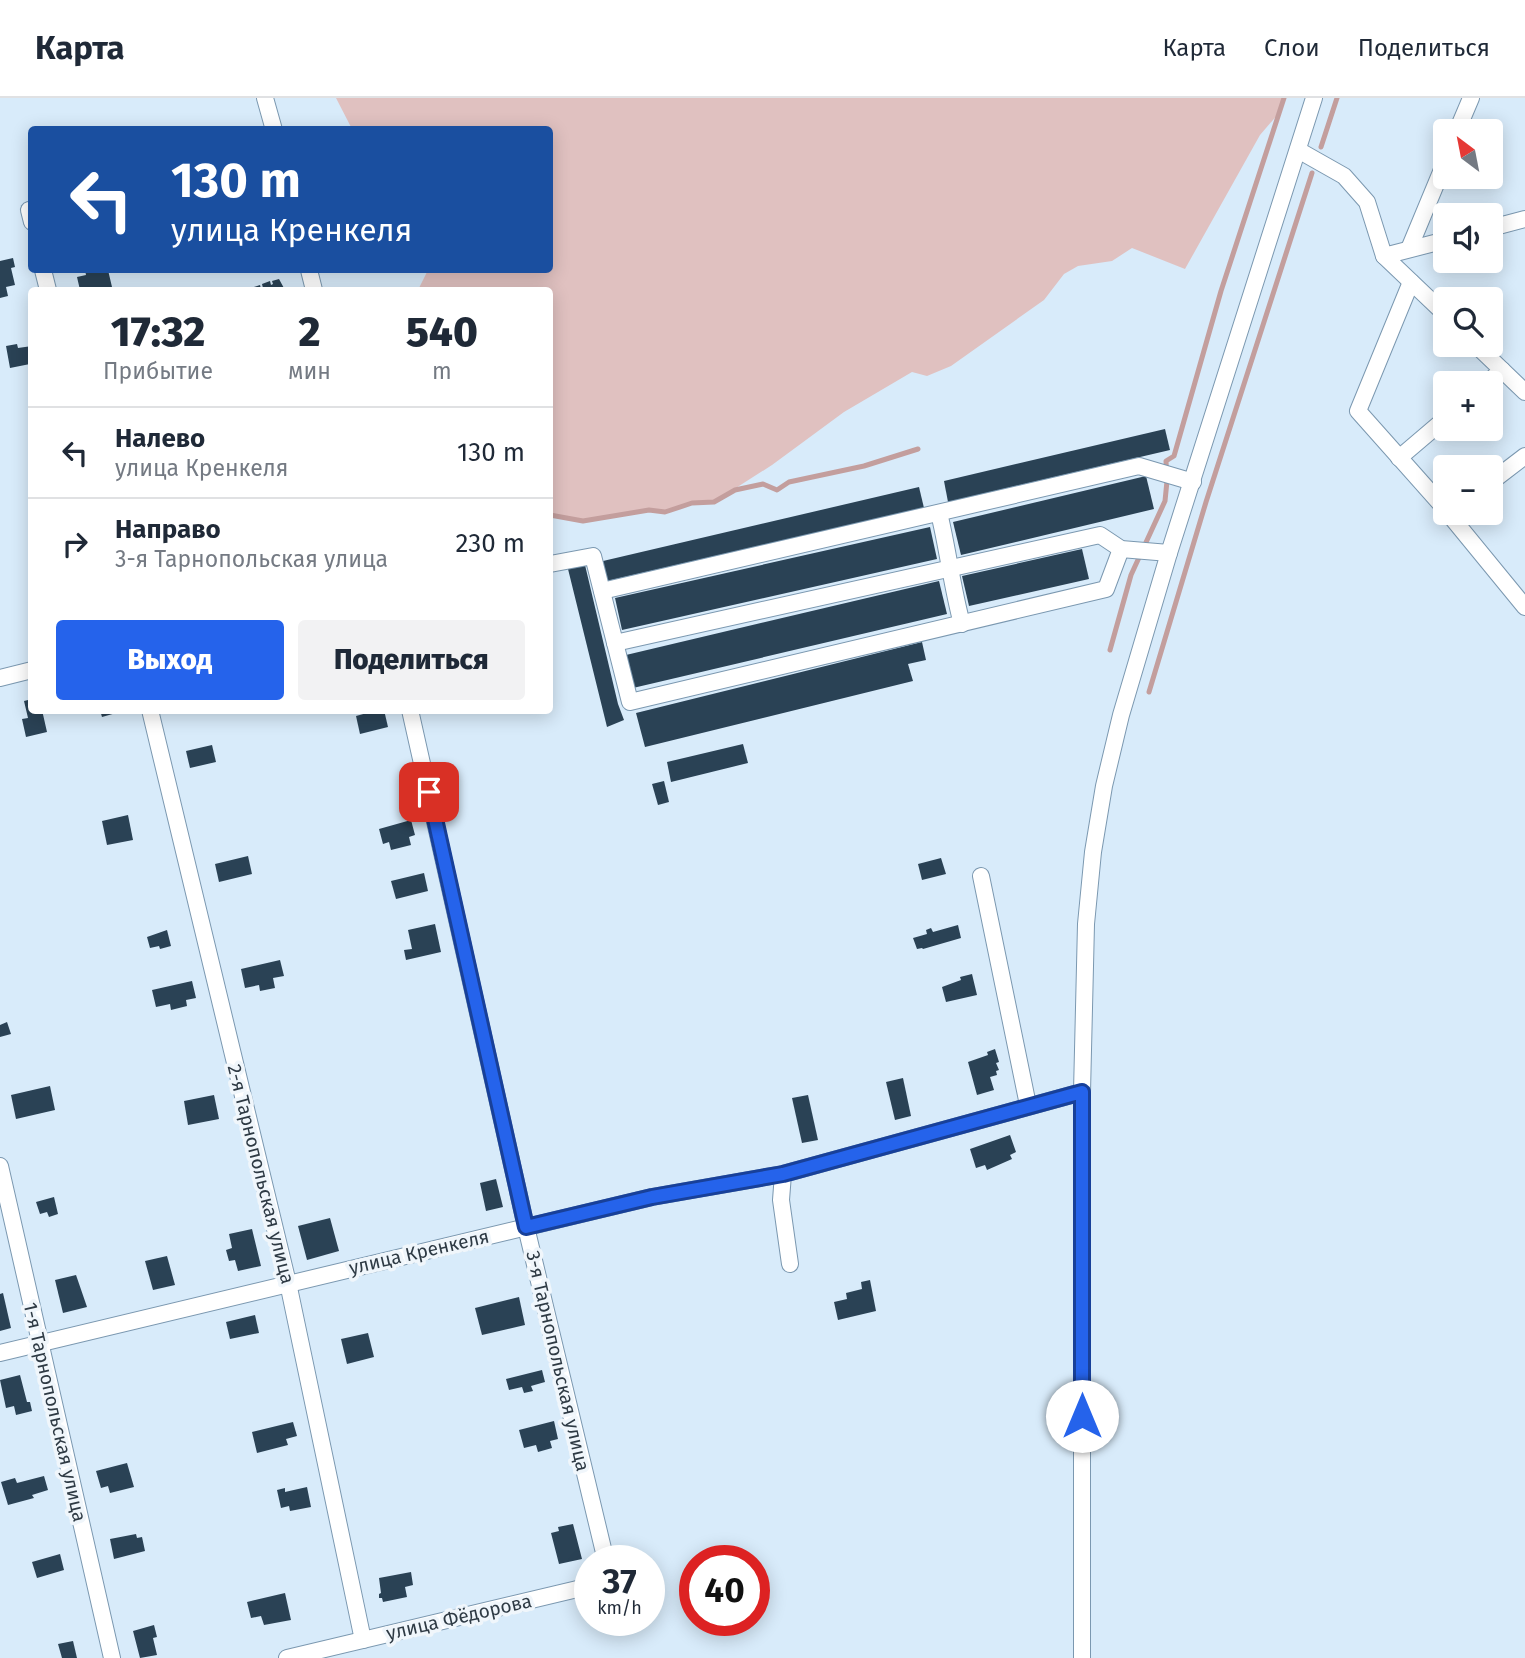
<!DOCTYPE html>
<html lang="ru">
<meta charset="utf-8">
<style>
:root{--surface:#fff;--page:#f2f2f3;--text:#1f2937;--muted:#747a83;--line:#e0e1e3;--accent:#2563eb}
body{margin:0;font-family:"Fira Sans",sans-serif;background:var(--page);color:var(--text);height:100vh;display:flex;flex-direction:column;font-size:26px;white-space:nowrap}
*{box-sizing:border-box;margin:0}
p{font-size:23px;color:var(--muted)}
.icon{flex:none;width:38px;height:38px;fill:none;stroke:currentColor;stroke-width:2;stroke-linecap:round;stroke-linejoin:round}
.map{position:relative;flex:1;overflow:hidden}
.drawer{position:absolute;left:28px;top:189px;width:525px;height:427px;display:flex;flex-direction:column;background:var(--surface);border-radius:7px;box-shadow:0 4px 18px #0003}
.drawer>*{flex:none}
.top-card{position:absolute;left:28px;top:28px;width:525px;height:147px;border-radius:7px;box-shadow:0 4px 18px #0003;background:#1a4fa0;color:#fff;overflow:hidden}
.needle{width:46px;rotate:328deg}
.tools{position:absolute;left:1433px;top:21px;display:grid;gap:14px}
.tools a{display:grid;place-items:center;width:70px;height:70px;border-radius:7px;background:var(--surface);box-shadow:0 4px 18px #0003;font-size:35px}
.speed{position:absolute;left:574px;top:1447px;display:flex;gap:14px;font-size:35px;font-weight:700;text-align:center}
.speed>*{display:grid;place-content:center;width:91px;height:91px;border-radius:50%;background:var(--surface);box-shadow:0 4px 18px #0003;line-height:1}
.speed small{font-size:18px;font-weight:400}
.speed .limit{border:10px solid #d22;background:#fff;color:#111}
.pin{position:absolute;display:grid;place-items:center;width:60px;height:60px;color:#fff;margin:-30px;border-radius:14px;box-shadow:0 4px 10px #0006}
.me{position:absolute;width:77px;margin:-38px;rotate:0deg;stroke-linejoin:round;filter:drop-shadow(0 0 5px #0008)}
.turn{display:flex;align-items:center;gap:24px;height:147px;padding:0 28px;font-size:32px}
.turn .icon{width:91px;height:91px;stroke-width:2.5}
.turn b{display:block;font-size:49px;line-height:60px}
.eta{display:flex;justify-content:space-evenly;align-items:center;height:119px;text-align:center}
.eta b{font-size:42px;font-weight:800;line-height:49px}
.button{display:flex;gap:14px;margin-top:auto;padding:14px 28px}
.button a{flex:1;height:80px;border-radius:7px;background:var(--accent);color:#fff;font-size:28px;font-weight:800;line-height:80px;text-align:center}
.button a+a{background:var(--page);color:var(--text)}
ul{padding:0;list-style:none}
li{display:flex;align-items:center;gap:21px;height:91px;padding:0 28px;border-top:2px solid var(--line)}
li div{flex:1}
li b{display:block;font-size:26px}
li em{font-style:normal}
header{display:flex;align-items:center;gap:42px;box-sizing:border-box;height:98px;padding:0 35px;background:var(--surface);border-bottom:2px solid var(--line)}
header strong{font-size:33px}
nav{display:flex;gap:38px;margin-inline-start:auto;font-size:24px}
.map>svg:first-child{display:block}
.green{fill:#e0c1c0}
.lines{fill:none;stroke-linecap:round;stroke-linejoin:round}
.stream{stroke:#c39e9d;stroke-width:5}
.building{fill:#2a4255}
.minor-casing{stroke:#7b98b0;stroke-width:18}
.minor{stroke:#fff;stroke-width:16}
.route-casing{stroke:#184099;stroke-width:18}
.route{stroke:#2563eb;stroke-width:12}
.labels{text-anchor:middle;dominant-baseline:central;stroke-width:7;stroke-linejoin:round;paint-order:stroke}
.street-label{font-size:19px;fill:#2e3a44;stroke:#f0f6fb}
</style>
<header>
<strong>Карта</strong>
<nav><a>Карта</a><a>Слои</a><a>Поделиться</a></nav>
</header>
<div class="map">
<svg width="1525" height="1560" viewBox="0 0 1525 1560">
<rect width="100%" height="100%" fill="#d8ebfa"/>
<!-- green -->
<polygon class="green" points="336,0 1284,0 1279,15 1260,37 1185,171 1132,150 1112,163 1078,168 1064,176 1044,202 951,268 927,278 912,274 844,314 772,367 714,404 692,405 665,414 649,412 583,423 550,417 550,192 418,192 428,172 550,172 550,32 352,31"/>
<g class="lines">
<!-- stream -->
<g class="stream">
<polyline points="1321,49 1337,0"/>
<polyline points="550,417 583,423 649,412 665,414 692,405 714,404 735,392 763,386 777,392 789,384 864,368 918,351"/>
<polyline points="1110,552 1131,477 1165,403 1167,383 1166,363 1174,358 1221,193 1284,0"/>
<polyline points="1149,594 1206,404 1312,75"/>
</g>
</g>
<!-- building -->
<g class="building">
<polygon points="13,160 15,169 11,170 15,187 6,189 8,198 0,200 0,163"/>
<polygon points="85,172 108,172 112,189 97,192 80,192 77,179 86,177"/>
<polygon points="279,181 285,192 255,192 254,189 260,187 261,191 263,190 262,186 270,183 271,187 273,186 272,183"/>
<polygon points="17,246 18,250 32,248 30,266 10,270 6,248"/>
<polygon points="1165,331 1170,352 948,404 944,383"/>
<polygon points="1146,378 1154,411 961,457 953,424"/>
<polygon points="919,389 924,410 607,483 603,463"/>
<polygon points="930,429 937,461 622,532 615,500"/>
<polygon points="1082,451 1089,481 969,508 962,478"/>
<polygon points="585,467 618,606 624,622 607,629 568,471"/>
<polygon points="939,483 947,516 633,590 626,557"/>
<polygon points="922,544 926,562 908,566 913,583 645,649 636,615"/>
<polygon points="32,601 32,612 42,612 47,634 26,639 22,621 28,620 24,603"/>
<polygon points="100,612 123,612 123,613 102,619"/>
<polygon points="378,612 384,612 388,629 360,636 356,618"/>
<polygon points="743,646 748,665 671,684 667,664"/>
<polygon points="212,647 216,664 190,670 186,653"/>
<polygon points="664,683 669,704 658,707 652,686"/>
<polygon points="128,717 133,742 107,747 102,723"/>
<polygon points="411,722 415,737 409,739 411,747 391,752 389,744 383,746 379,731"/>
<polygon points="248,758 252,776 219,784 215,766"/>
<polygon points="941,760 946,776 922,782 918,766"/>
<polygon points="424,775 428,793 396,801 391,783"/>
<polygon points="435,826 441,854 406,862 404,852 412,851 408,832"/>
<polygon points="958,827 961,840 923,851 922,850 917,851 913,840 927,836 926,832 931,830 933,834"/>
<polygon points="167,832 171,848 160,851 159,848 150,850 147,839"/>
<polygon points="280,862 284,878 273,880 275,890 260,893 259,887 245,890 241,871"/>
<polygon points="972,876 977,897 946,904 942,889 961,882 960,879"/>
<polygon points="192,883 196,900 186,902 187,908 171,912 170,906 156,909 152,892"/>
<polygon points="7,924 11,936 0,939 0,927"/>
<polygon points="995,951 999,964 996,965 999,972 996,973 997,977 990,979 994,992 977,997 968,964 988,957 987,954"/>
<polygon points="903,980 911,1018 895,1022 886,984"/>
<polygon points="50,988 55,1012 16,1021 11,997"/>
<polygon points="214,997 219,1021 188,1027 184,1003"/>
<polygon points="808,997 818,1042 802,1045 792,1000"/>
<polygon points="1010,1037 1016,1054 1010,1057 1012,1061 987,1072 985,1067 976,1070 970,1051"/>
<polygon points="496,1081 503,1109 486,1113 480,1085"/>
<polygon points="54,1099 58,1116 49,1119 47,1114 40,1116 36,1104"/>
<polygon points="330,1120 339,1153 307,1162 298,1128"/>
<polygon points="252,1131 261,1168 238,1173 235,1162 229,1163 226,1152 232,1150 229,1136"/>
<polygon points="167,1158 175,1187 153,1192 145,1163"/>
<polygon points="76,1177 87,1209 63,1215 55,1182"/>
<polygon points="870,1182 876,1213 838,1222 834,1204 847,1201 846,1195 862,1191 861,1184"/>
<polygon points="3,1195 11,1230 0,1233 0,1196"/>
<polygon points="519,1199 525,1227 482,1237 475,1210"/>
<polygon points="255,1217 259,1235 230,1241 226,1224"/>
<polygon points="368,1235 374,1259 347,1266 341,1241"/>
<polygon points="542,1272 545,1284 531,1288 533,1293 524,1295 522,1289 509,1292 506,1281"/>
<polygon points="20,1277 27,1304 30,1304 32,1313 16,1317 14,1308 6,1310 0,1282"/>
<polygon points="554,1323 558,1341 550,1343 552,1350 538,1354 536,1347 524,1350 519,1332"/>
<polygon points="293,1324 297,1338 286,1341 288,1347 257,1355 252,1334"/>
<polygon points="127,1365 134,1389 110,1395 108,1388 101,1390 96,1373"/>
<polygon points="44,1378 48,1392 32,1397 34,1400 8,1407 1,1384 15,1380 17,1385"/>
<polygon points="307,1389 311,1409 290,1413 289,1408 281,1410 277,1392 285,1390 285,1394"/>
<polygon points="573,1426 582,1461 559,1466 551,1435 559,1433 558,1429"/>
<polygon points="136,1436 137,1440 142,1439 145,1453 114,1461 110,1441"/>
<polygon points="60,1456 64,1472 37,1480 32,1464"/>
<polygon points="411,1474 413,1487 405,1489 407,1499 383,1504 382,1500 379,1500 379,1496 381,1495 379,1480"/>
<polygon points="285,1495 291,1522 264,1527 261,1518 251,1520 247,1504"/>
<polygon points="154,1527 157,1539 153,1540 157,1557 140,1560 133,1533"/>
<polygon points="73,1543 77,1560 62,1560 58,1546"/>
</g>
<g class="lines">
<defs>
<g id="minor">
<polyline points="265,0 274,32"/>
<polyline points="1457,33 1471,0"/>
<polyline points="1298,52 1344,78 1367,104 1384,158 1446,217"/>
<polyline points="29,112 32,124"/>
<polyline points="1491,130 1525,121"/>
<polyline points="1409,151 1446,62"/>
<polyline points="1384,158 1446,142"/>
<polyline points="43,172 48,192"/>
<polyline points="309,172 314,192"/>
<polyline points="1411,184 1358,313 1446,412"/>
<polyline points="1476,247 1525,294"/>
<polyline points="1487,285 1502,272"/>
<polyline points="1399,360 1446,320"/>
<polyline points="1491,384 1525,358"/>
<path d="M939,415C948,452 952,489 962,526"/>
<polyline points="1448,415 1525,509"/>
<polyline points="550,466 593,458 630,604 1106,491 1121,451"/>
<polyline points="602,493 1139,368 1193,384"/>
<polyline points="615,545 1100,437 1121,451 1169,455"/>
<polyline points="0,580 32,572"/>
<polyline points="150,612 288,1185 363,1542"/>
<polyline points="410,612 526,1129 606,1463"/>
<polyline points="981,778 1028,1007"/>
<polyline points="0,1068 112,1560"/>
<polyline points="783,1076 781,1102 790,1166"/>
<polyline points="0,1255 652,1099 783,1076 1082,994"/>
<polyline points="287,1560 590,1488"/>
<polyline points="1082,1560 1082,994 1086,826 1093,754 1104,688 1121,617 1169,455 1314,0"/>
</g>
</defs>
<!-- minor casing -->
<use href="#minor" class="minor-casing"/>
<!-- minor -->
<use href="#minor" class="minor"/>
</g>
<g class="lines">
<defs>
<polyline id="route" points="429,694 526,1129 652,1099 783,1076 1082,994 1082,1318"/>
</defs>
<!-- route casing -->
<use href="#route" class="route-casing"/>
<!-- route -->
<use href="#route" class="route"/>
</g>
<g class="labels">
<!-- street labels -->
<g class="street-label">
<text transform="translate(261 1076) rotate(76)">2-я Тарнопольская улица</text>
<text transform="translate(419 1154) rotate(-13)">улица Кренкеля</text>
<text transform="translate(558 1263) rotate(77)">3-я Тарнопольская улица</text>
<text transform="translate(55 1314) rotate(77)">1-я Тарнопольская улица</text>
<text transform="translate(459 1519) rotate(-13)">улица Фёдорова</text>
</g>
</g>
</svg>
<div class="tools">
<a><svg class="needle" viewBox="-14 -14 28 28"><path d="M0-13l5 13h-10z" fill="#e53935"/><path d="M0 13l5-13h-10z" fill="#747a83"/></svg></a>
<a><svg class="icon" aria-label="sound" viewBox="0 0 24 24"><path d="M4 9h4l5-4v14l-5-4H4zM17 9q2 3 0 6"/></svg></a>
<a><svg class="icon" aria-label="search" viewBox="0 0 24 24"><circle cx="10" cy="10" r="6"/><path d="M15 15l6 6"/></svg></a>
<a>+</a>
<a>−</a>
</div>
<div class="speed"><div>37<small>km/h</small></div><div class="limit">40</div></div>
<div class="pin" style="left:429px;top:694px;background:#d93025"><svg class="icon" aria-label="arrive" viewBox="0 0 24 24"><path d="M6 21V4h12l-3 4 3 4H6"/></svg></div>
<svg class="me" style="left:1082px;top:1318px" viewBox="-20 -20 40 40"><circle r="19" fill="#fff"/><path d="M0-13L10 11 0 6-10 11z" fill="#2563eb"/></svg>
<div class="top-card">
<div class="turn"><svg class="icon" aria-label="left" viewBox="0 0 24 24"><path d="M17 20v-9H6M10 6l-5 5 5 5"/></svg><div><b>130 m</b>улица Кренкеля</div></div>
</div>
<section class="drawer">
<div class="eta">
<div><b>17:32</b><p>Прибытие</p></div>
<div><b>2</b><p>мин</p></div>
<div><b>540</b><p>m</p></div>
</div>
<ul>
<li><svg class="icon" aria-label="left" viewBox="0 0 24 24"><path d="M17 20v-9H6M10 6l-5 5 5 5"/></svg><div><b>Налево</b><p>улица Кренкеля</p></div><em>130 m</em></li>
<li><svg class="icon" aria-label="right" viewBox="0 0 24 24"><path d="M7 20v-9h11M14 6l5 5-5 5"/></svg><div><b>Направо</b><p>3-я Тарнопольская улица</p></div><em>230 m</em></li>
</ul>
<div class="button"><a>Выход</a><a>Поделиться</a></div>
</section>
</div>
